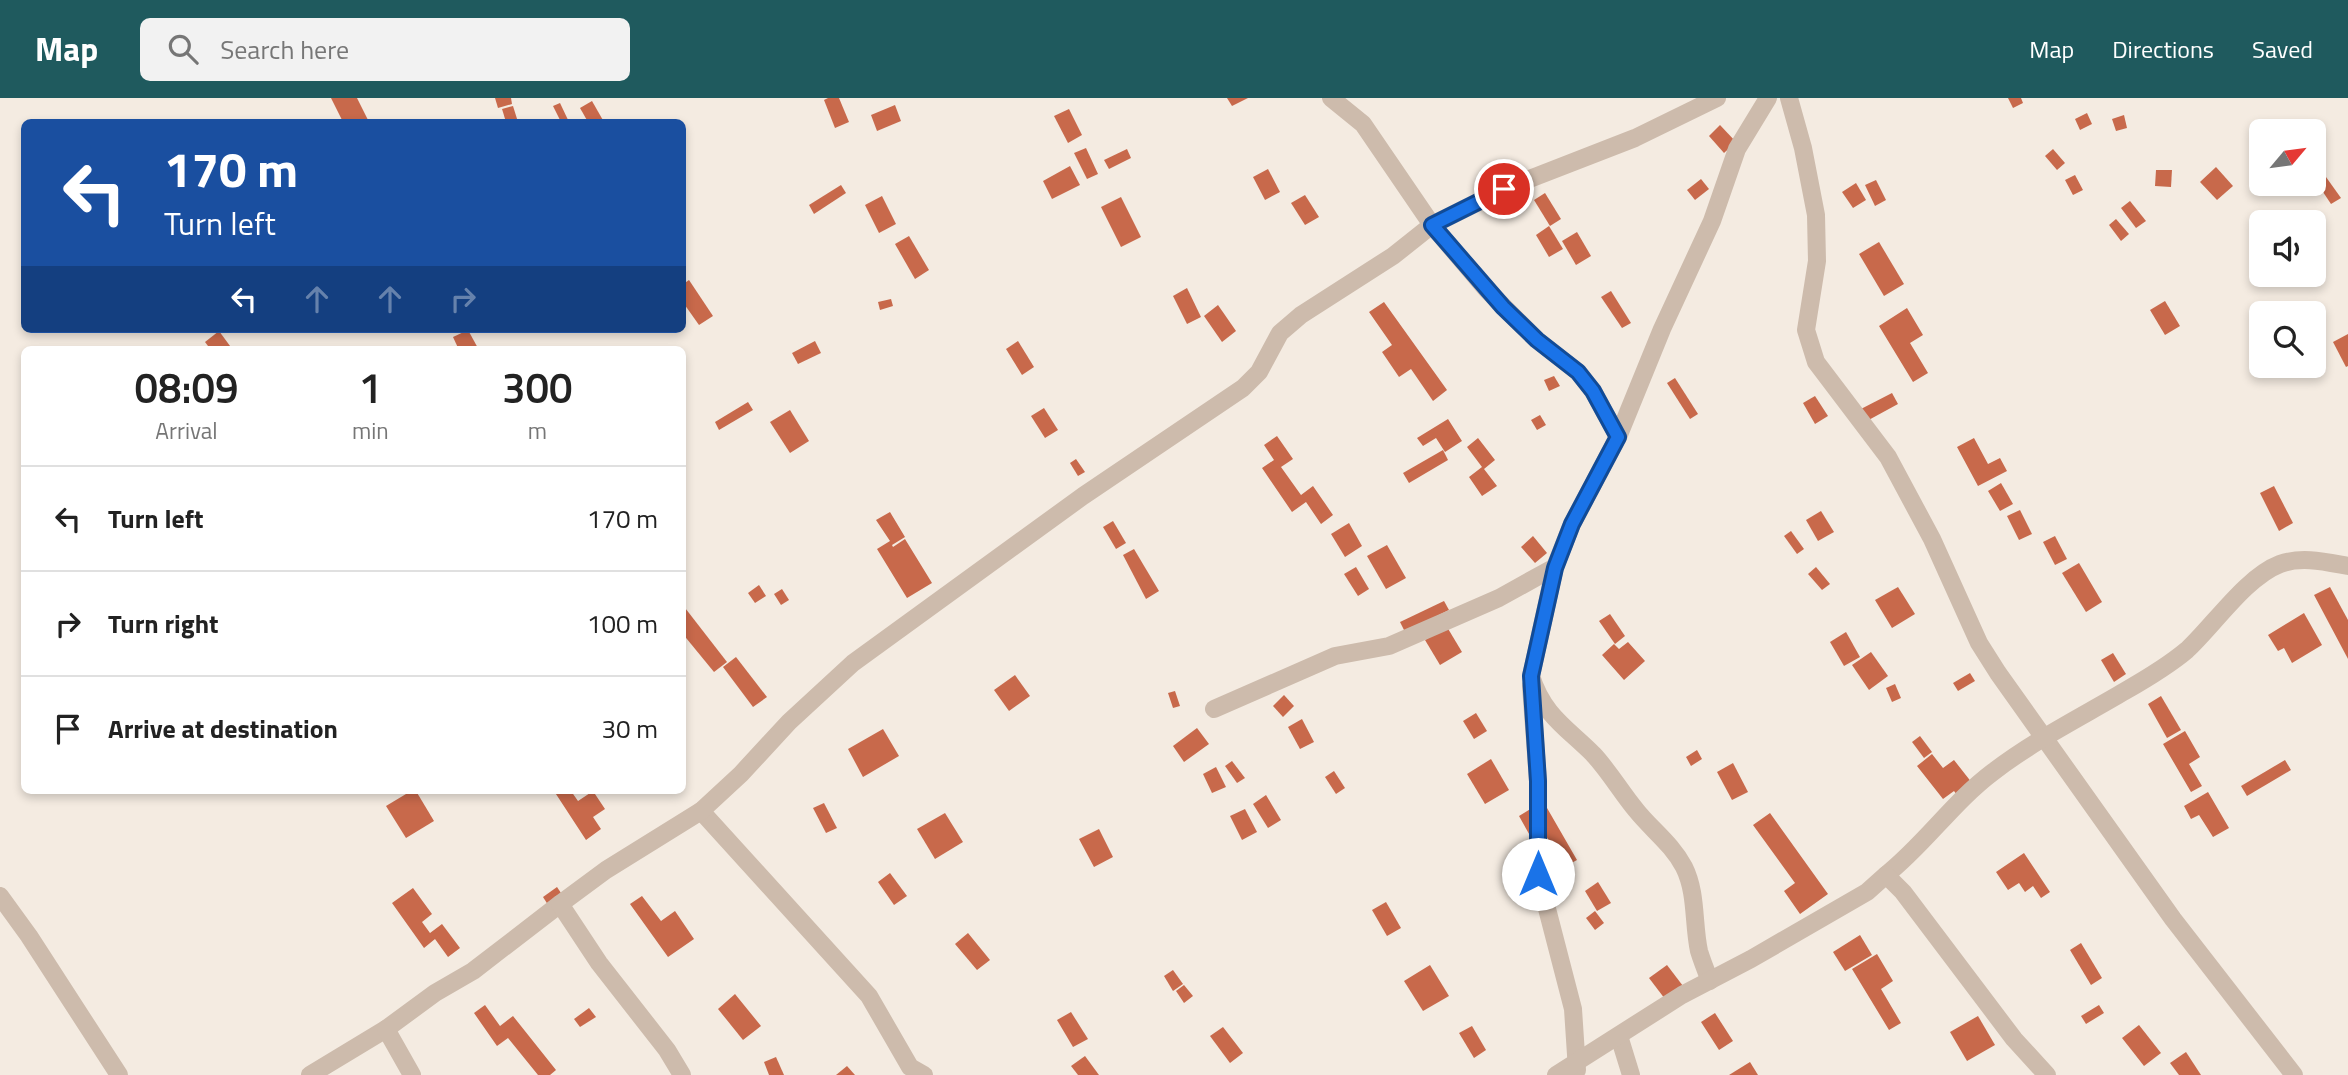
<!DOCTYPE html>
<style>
:root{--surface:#fff;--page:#f2f2f2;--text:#222;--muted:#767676;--line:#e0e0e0;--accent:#1f5a5e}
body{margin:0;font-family:"Titillium Web",sans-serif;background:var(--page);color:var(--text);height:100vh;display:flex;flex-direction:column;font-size:26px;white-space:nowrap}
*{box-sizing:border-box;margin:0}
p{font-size:23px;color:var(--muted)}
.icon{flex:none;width:38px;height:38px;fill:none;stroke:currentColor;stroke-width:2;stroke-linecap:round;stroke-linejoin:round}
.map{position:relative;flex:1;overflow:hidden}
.details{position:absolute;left:21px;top:248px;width:665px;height:448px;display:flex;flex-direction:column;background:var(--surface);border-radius:10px;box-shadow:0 4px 10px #0003}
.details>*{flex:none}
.hud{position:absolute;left:21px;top:21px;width:665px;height:214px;border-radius:10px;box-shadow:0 4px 10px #0003;background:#1a4fa0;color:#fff;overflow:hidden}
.needle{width:46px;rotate:61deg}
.buttons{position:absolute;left:2249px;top:21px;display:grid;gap:14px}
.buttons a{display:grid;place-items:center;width:77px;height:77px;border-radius:10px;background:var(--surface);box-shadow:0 4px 10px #0003;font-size:35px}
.pin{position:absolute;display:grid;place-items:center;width:60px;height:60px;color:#fff;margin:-30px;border:4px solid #fff;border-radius:50%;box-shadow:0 2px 7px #0007}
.me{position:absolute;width:77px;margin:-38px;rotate:0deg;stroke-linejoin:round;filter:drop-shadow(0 0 5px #0008)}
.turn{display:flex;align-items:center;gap:24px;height:147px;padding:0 28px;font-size:32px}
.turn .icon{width:91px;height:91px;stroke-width:2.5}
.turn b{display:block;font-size:49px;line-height:60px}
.lanes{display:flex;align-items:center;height:66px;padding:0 28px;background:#0003;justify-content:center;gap:35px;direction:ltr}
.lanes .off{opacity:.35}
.eta{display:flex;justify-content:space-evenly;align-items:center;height:119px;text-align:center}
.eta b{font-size:42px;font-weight:600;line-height:49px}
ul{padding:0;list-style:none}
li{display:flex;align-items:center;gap:21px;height:105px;padding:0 28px;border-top:2px solid var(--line)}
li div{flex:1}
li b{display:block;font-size:26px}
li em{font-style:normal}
header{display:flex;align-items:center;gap:42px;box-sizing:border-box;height:98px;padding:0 35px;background:var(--accent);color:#fff}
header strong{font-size:33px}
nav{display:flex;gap:38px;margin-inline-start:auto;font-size:24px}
.search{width:490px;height:63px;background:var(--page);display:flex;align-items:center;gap:18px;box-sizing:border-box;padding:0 24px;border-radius:10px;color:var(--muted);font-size:26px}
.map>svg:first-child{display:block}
.building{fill:#c8694b}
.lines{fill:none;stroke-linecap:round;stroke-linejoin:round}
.minor{stroke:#cdbbac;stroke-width:18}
.route-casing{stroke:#114b97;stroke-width:18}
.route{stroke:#1a73e8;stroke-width:12}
</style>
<header>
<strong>Map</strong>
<div class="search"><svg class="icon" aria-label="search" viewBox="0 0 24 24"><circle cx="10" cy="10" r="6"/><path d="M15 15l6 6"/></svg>Search here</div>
<nav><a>Map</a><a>Directions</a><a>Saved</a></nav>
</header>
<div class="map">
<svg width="2348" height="977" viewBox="0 0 2348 977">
<rect width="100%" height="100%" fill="#f4ebe1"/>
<!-- building -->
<g class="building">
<polygon points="331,0 357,0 369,24 343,24"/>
<polygon points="495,0 511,0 512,6 498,10"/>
<polygon points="828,0 839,0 849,24 835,30 824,2"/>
<polygon points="1227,0 1248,0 1232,8"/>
<polygon points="2008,0 2021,0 2023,5 2013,10"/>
<polygon points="592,3 604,24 588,24 580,10"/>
<polygon points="560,5 569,24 561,24 553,8"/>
<polygon points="895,7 901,23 877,33 871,17"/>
<polygon points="513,8 518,24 506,24 502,11"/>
<polygon points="1069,11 1082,37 1068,45 1054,18"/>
<polygon points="2087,15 2092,26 2080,32 2075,21"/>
<polygon points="2124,17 2127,30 2116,33 2112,21"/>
<polygon points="1720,27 1736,44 1724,55 1709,38"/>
<polygon points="1086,50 1098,76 1087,81 1074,55"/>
<polygon points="1127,51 1131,60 1109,71 1104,62"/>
<polygon points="2053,51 2065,65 2057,72 2045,58"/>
<polygon points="1070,68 1080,87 1052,101 1043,83"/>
<polygon points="2216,69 2233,88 2217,102 2200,84"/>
<polygon points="1268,71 1280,94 1265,102 1253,79"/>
<polygon points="2156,72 2172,72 2171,89 2155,88"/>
<polygon points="2075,77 2083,92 2073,97 2065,82"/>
<polygon points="2326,79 2341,100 2331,106 2317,85"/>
<polygon points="1701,81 1709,91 1695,102 1687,92"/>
<polygon points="1876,82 1886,102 1875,108 1865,87"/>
<polygon points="1856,85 1866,102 1853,110 1842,94"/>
<polygon points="841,87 846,95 814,116 809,107"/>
<polygon points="1545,95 1561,121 1550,128 1534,102"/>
<polygon points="1305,97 1319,119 1305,127 1291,105"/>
<polygon points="882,98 896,126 879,135 865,107"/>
<polygon points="1121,99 1141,139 1121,149 1101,109"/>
<polygon points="2130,103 2146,123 2136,130 2121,110"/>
<polygon points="2116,121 2129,136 2121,143 2109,127"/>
<polygon points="1549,128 1563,151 1549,159 1536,137"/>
<polygon points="1577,134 1591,158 1576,167 1562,143"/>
<polygon points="909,138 929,172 915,181 895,146"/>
<polygon points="1879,144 1904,186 1884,198 1859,156"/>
<polygon points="689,182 713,218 699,227 682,203 682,187"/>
<polygon points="1187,190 1201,219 1187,226 1173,198"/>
<polygon points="1611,193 1631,225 1622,230 1601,199"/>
<polygon points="891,201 893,208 880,212 878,204"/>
<polygon points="2165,203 2180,228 2165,237 2150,212"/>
<polygon points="1384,204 1447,292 1433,303 1411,271 1399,279 1382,254 1392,247 1369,214"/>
<polygon points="1218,207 1236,233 1222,244 1204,218"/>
<polygon points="1907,210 1923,237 1910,245 1928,275 1913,284 1879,228"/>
<polygon points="468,232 479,252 459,252 453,239"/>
<polygon points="219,233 233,252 211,252 205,244"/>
<polygon points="2348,236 2348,268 2346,269 2333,244"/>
<polygon points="815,243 821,255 798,266 792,255"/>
<polygon points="1018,243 1034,269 1022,277 1006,251"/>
<polygon points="1554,278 1560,288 1549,293 1544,282"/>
<polygon points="1675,280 1698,316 1690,321 1667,285"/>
<polygon points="1892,295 1898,306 1865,324 1859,312"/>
<polygon points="1815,298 1828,318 1815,326 1803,305"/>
<polygon points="748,304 753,312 719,332 715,324"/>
<polygon points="1044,310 1058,332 1045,340 1031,318"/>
<polygon points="790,312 809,343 790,355 770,324"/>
<polygon points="1540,317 1546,327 1537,332 1531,322"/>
<polygon points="1448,321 1462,343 1445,354 1436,340 1423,348 1417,340"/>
<polygon points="1277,338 1293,361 1281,369 1301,397 1313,388 1333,417 1321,426 1306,404 1292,414 1262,370 1274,362 1264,347"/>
<polygon points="1478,340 1495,362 1484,371 1497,388 1482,398 1469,379 1482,369 1467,349"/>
<polygon points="1974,340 1988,366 2000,360 2007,373 1978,388 1957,349"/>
<polygon points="1443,352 1448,362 1409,385 1403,375"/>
<polygon points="1076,361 1085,374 1078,378 1070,365"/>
<polygon points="2001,385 2013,406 2000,413 1988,393"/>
<polygon points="2274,388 2293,425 2279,433 2260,395"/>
<polygon points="2020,412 2032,436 2019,442 2007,418"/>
<polygon points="1821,413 1834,434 1818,443 1806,422"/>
<polygon points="890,414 905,439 892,447 893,449 905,441 932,485 907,500 877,451 890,443 876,422"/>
<polygon points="1113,423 1126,445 1116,451 1103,429"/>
<polygon points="1349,425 1362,448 1345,459 1331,436"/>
<polygon points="1791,433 1804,451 1797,456 1784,438"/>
<polygon points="1533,438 1547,455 1535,465 1521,449"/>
<polygon points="2055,438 2067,461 2055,467 2043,444"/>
<polygon points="1387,447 1406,480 1386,491 1367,458"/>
<polygon points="1134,451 1159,493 1146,501 1123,457"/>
<polygon points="2079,465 2102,504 2086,514 2062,475"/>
<polygon points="1356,469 1369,491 1358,498 1344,476"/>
<polygon points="1816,469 1830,486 1822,492 1808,476"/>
<polygon points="759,487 766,498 755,505 748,495"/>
<polygon points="1898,489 1915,516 1892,530 1875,502"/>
<polygon points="2330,489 2348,522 2348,561 2314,497"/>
<polygon points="782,491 789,502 781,507 774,496"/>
<polygon points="1444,503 1449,512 1405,534 1400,524"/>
<polygon points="682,506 727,564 714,574 682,535"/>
<polygon points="2304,515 2322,547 2292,565 2284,550 2278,553 2268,537"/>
<polygon points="1610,516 1625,538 1615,546 1599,523"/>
<polygon points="1447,529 1462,554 1440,567 1425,542"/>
<polygon points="1846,534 1860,559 1844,568 1830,544"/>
<polygon points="1628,544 1645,563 1624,582 1602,557 1614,546 1619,551"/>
<polygon points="1871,554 1888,578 1869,592 1852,567"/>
<polygon points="2113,555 2126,576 2114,584 2101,562"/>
<polygon points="736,559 767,599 753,609 723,569"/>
<polygon points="1970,575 1975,583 1958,593 1953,585"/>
<polygon points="1015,577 1030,598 1009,613 994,592"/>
<polygon points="1895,586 1901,600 1892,604 1886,590"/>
<polygon points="1175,593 1180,608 1173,610 1168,595"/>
<polygon points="1284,597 1294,608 1283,619 1273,608"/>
<polygon points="2161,598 2181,632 2167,640 2148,606"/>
<polygon points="1476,615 1487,633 1474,641 1463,623"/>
<polygon points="1302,621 1314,644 1300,651 1288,629"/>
<polygon points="1197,630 1209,646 1184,664 1173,648"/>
<polygon points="883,631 899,658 863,679 848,651"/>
<polygon points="2185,633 2200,659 2189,666 2202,688 2191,694 2163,646"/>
<polygon points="1920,638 1932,654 1924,660 1912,644"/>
<polygon points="1697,652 1702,661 1691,668 1686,659"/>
<polygon points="1932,656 1943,670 1954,662 1976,690 1961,702 1954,693 1943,701 1917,668"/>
<polygon points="1491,661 1509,692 1485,706 1467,676"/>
<polygon points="2285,662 2291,672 2247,698 2241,688"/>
<polygon points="1232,663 1245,680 1237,685 1225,668"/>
<polygon points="1733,665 1748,694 1732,702 1717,674"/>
<polygon points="1216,669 1226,689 1212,695 1203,676"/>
<polygon points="1334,673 1345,690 1336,696 1325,679"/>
<polygon points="411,693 416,693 434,723 406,740 386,708"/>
<polygon points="554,693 571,693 578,703 593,693 605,711 593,719 601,731 586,742"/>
<polygon points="2208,694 2229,730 2213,739 2199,717 2191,721 2184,708"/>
<polygon points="1266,697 1281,722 1268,730 1253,706"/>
<polygon points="1543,703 1577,762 1564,769 1545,736 1533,743 1519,718"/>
<polygon points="824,705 837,730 826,735 813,710"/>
<polygon points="1245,711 1257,734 1242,742 1230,718"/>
<polygon points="945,715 963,744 935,761 917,731"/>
<polygon points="1770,715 1828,796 1800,816 1784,793 1795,785 1753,727"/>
<polygon points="1099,731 1113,759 1094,769 1079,741"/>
<polygon points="2024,755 2050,794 2041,800 2033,788 2025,794 2019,785 2008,792 1996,774"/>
<polygon points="890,775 907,798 894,807 878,784"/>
<polygon points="1598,784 1611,805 1597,813 1585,793"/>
<polygon points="557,789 565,801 550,810 543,799"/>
<polygon points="413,790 432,816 422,824 430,835 442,826 460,850 448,859 435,841 424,850 392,805"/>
<polygon points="642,798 661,823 675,813 694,841 668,859 630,806"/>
<polygon points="1386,804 1401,830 1387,838 1372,812"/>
<polygon points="1595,813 1604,825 1595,832 1586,820"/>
<polygon points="968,835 990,862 977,872 955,846"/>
<polygon points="1860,837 1872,857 1845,873 1833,854"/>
<polygon points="2081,845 2102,880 2091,887 2070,852"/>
<polygon points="1877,856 1893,883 1881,891 1901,925 1889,932 1852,871"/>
<polygon points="1430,867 1449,898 1423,913 1404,883"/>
<polygon points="1667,867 1683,888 1665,901 1649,880"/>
<polygon points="1173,872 1183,886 1173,893 1164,878"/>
<polygon points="1184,887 1193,898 1184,905 1176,893"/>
<polygon points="735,896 761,928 743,942 718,911"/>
<polygon points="485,907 500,928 513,918 556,972 550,977 538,977 508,940 497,948 474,915"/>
<polygon points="2099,907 2104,915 2086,926 2081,918"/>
<polygon points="589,910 596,919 580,929 574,921"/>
<polygon points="1071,914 1088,941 1073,949 1057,922"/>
<polygon points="1715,915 1733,943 1719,952 1701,924"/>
<polygon points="1978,918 1995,947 1967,963 1950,934"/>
<polygon points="2139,927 2161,955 2144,968 2122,940"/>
<polygon points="1472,928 1486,952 1474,960 1459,935"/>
<polygon points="1223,929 1243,955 1230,965 1210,938"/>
<polygon points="2186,954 2201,977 2179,977 2170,965"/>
<polygon points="1085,958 1099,977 1078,977 1071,968"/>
<polygon points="776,959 784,977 769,977 764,964"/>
<polygon points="1750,964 1758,977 1729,977"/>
<polygon points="847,968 855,977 836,977"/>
</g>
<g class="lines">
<!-- minor -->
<g class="minor">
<polyline points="1331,0 1363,26 1432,127 1487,192 1537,242 1578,274 1593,293 1618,339"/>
<polyline points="1789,0 1803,50 1816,117 1817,163 1806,232 1816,264 1888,359 1932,441 1979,545 1998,575 2173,821 2294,977"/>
<polyline points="1531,588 1538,683 1538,776 1573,911 1577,972"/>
<polyline points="1214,611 1335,558 1389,548 1499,500 1555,469"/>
<polyline points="701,713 869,898 910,969 924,977"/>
<path d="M1886,777C1925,746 1953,704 1993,674C2033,643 2081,619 2125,593C2146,581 2168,568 2187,552C2214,527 2246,479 2280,466C2302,458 2326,464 2348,468"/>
<polyline points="0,798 29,838 119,977"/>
<path d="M1710,883C1706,873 1702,863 1699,853C1693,825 1697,795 1684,769C1672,746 1651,731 1636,712C1621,694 1609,673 1593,656C1567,630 1543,617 1531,578L1555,469L1572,426L1618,339L1662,231L1712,123L1737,51L1768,0"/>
<polyline points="1619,938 1631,977"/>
<polyline points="310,977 386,931"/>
<polyline points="412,977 386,931 435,895 473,873 560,806"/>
<polyline points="682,977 667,952 599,865 560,806 606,772 701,713 741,676 789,624 853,565 1083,398 1243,290 1259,274 1280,235 1301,217 1393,158 1432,127 1504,91 1635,40 1717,0"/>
<polyline points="1556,977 1682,897 1751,861 1867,794 1886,777 1903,794 2014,941 2047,977"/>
</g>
</g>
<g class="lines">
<defs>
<polyline id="route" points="1504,91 1432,127 1503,209 1537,242 1578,274 1593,293 1618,339 1572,426 1555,470 1531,578 1538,683 1538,776"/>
</defs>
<!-- route casing -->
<use href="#route" class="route-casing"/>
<!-- route -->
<use href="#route" class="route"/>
</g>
</svg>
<div class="buttons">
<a><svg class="needle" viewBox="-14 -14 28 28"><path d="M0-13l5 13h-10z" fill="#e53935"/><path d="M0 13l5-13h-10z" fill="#767676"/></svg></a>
<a><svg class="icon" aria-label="sound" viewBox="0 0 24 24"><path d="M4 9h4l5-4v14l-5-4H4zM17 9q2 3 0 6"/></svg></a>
<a><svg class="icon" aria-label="search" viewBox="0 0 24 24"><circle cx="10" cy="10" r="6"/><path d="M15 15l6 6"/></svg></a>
</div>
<div class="pin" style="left:1504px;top:91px;background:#d93025"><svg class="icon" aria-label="arrive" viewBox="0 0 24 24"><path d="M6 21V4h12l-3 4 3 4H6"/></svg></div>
<svg class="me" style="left:1538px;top:776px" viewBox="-20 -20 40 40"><circle r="19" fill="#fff"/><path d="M0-13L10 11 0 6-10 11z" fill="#1a73e8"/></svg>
<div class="hud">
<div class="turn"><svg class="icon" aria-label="left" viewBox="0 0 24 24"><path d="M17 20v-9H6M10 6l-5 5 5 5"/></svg><div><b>170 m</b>Turn left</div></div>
<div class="lanes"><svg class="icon" aria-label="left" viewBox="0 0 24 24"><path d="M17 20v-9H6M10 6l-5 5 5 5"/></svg><svg class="icon off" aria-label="ahead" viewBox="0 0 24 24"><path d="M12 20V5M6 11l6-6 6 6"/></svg><svg class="icon off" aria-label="ahead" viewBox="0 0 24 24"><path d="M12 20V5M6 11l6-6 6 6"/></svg><svg class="icon off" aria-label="right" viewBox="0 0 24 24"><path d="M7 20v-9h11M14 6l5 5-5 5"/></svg></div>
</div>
<section class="details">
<div class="eta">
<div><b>08:09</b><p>Arrival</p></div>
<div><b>1</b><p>min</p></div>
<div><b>300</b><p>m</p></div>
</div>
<ul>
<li><svg class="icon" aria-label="left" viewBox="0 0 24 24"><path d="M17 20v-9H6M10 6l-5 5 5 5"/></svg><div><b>Turn left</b></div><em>170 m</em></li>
<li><svg class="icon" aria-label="right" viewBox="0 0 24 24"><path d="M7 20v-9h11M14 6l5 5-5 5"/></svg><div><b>Turn right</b></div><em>100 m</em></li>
<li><svg class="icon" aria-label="arrive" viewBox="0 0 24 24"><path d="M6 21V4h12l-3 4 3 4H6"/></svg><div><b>Arrive at destination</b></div><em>30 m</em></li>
</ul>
</section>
</div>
